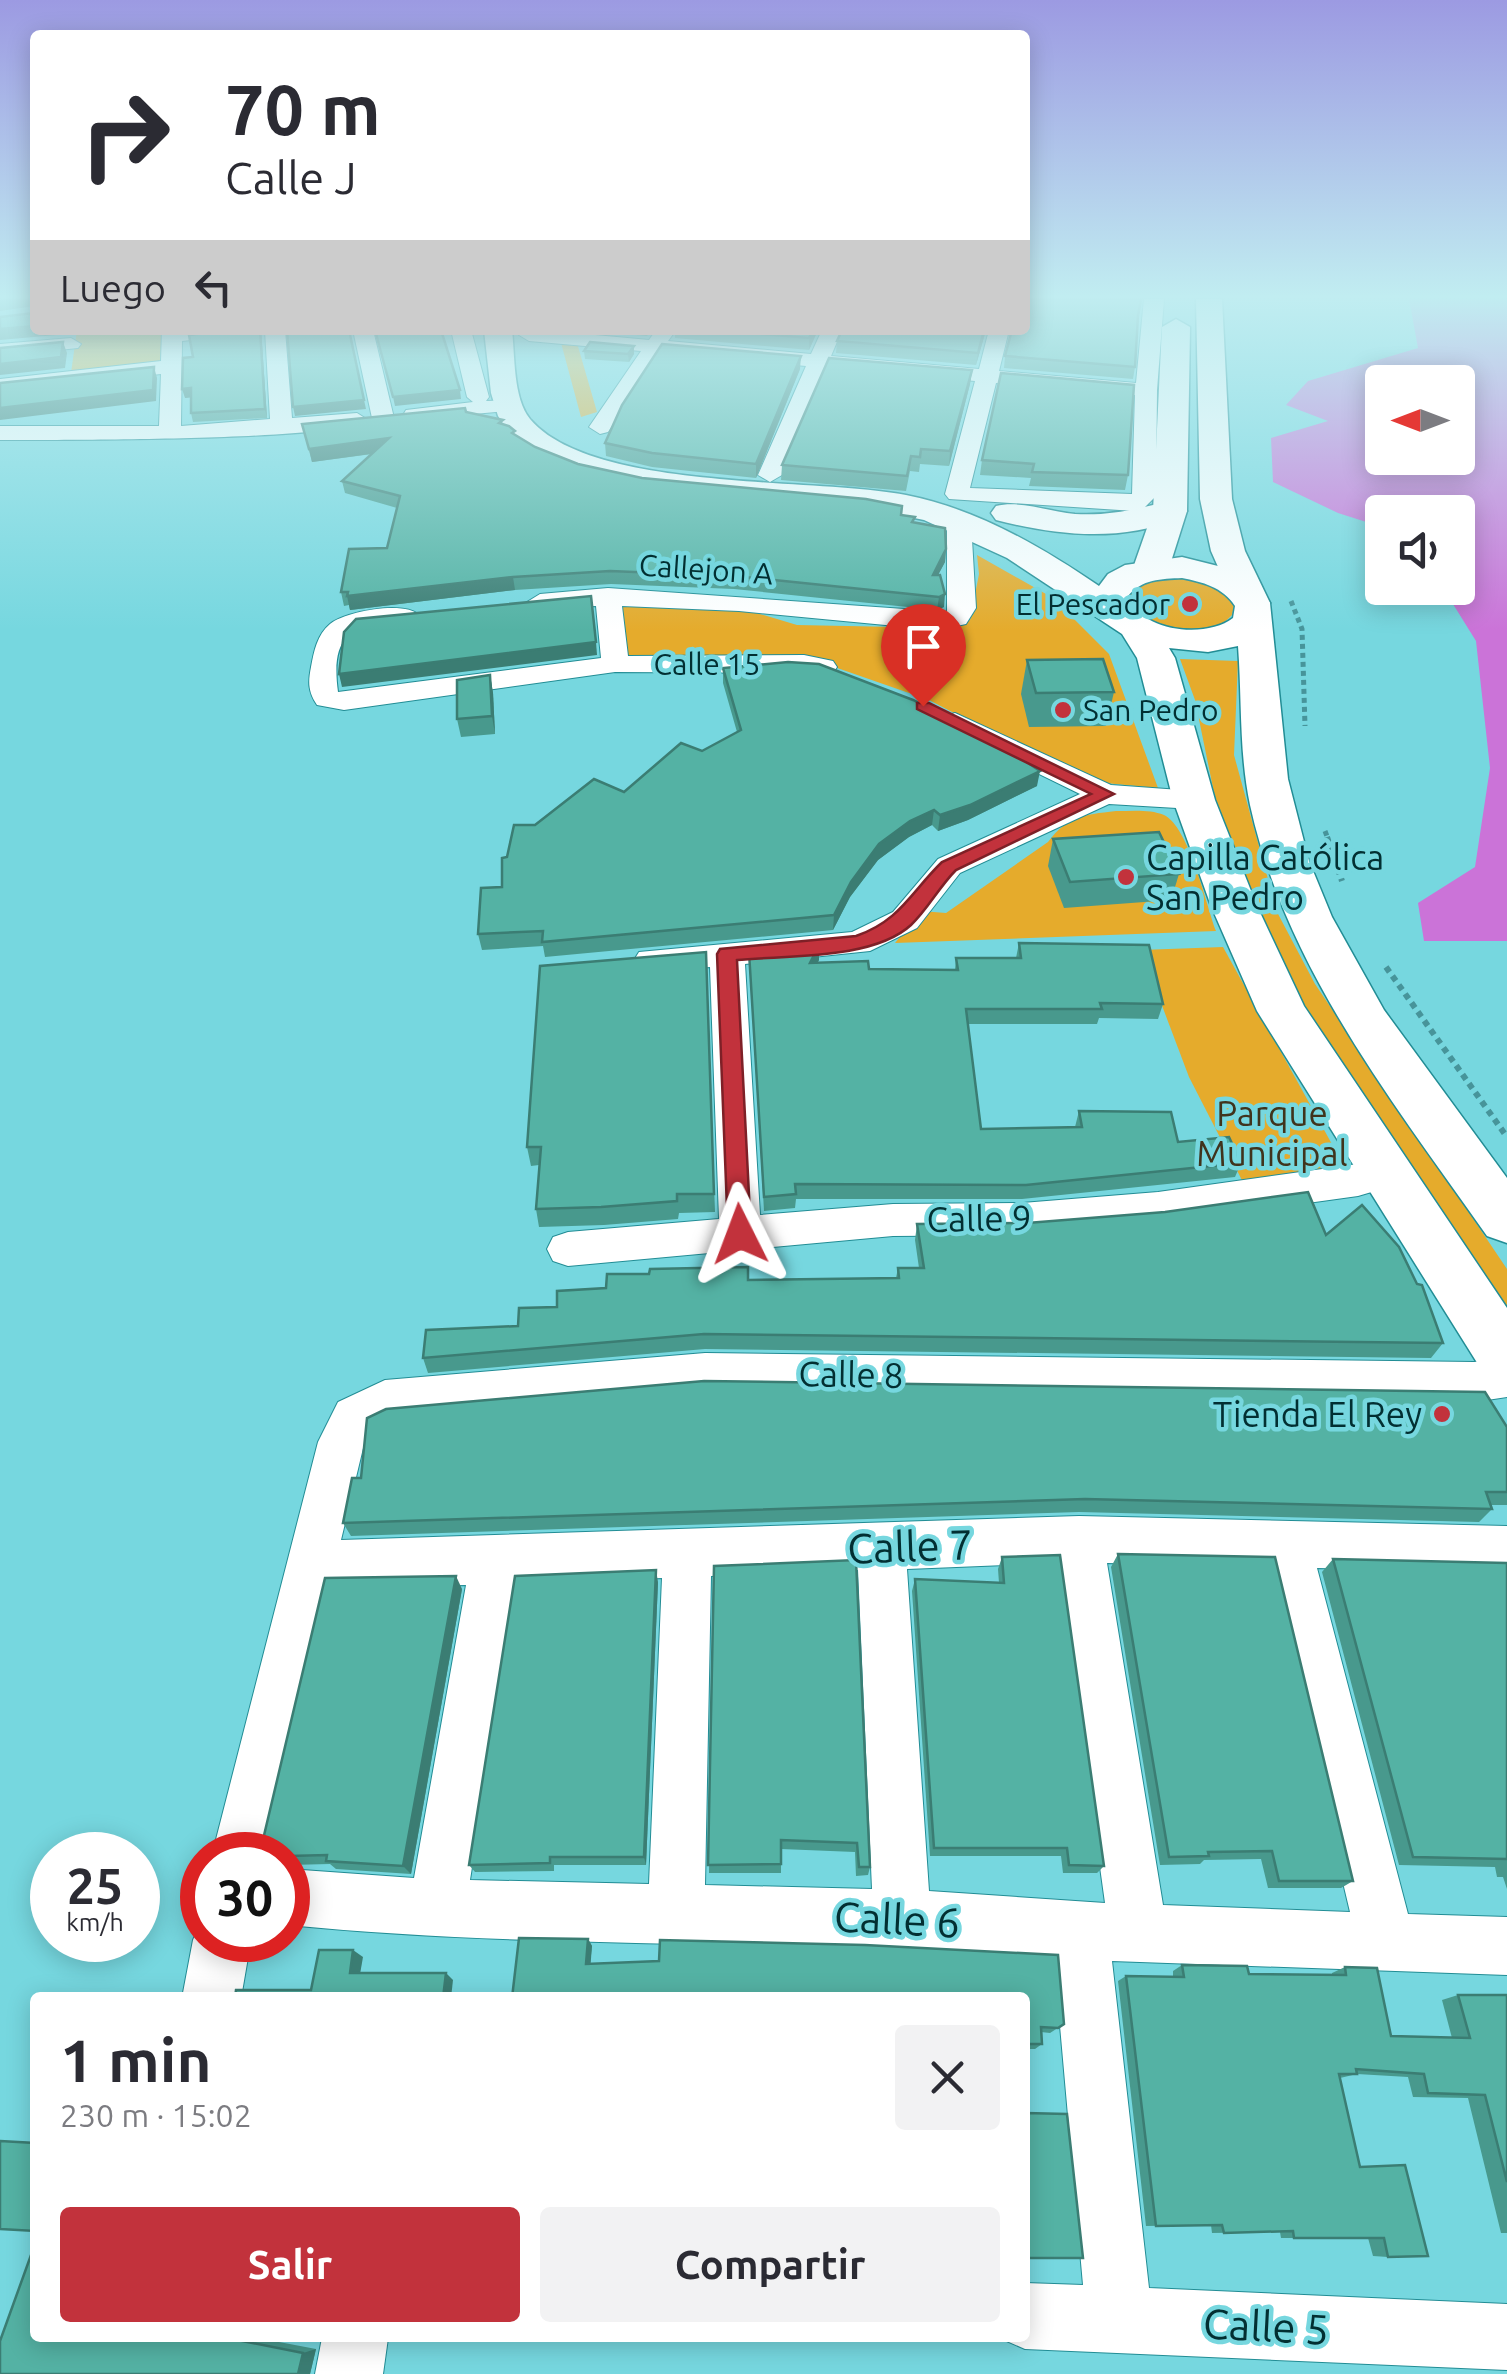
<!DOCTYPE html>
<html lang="es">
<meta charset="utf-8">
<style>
:root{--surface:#fff;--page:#f2f2f3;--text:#2b2b33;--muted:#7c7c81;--accent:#c2323c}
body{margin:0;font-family:Ubuntu,sans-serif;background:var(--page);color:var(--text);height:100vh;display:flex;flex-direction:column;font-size:38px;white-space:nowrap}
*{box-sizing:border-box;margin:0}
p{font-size:32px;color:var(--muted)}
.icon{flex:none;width:55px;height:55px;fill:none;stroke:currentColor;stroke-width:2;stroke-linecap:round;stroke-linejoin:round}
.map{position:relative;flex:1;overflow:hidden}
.panel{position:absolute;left:30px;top:1992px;width:1000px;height:350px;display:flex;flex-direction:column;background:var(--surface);border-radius:10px;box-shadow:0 5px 25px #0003}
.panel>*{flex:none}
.guide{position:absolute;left:30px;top:30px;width:1000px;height:305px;border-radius:10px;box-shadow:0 5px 25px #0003;background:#fff;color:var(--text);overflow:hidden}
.needle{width:65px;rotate:270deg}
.fabs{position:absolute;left:1365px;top:365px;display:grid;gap:20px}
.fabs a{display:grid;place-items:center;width:110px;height:110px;border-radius:10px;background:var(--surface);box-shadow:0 5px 25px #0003;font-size:50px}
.speed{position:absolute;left:30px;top:1832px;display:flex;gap:20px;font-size:50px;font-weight:700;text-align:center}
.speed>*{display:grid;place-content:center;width:130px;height:130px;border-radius:50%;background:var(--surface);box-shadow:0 5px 25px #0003;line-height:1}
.speed small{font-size:25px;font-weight:400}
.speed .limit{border:15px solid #d22;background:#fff;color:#111}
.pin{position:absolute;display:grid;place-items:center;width:85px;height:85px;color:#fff;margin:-102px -42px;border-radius:50% 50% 50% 0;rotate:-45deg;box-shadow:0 0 10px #0007}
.pin .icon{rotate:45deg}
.me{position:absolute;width:110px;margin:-55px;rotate:357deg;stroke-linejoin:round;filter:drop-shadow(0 0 8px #0008)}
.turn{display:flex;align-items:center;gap:35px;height:210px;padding:0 30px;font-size:45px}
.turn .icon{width:130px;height:130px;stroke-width:2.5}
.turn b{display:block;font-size:70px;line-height:85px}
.then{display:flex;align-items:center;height:95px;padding:0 30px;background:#0003;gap:20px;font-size:38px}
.round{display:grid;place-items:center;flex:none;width:105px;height:105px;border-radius:10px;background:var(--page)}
.head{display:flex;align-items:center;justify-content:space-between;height:170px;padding:0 30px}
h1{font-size:60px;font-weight:600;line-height:75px}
.button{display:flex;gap:20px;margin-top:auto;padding:20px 30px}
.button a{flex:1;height:115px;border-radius:10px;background:var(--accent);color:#fff;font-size:40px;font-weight:600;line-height:115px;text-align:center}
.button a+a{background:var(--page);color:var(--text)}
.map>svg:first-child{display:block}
.green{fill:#e5ab2c}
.water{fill:#cb73d8;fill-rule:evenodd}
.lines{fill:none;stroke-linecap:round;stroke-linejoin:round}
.street-casing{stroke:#228d95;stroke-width:2}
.secondary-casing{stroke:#228d95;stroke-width:3}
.primary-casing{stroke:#228d95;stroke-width:3}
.path-far1{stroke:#47949a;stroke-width:5;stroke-dasharray:5 4;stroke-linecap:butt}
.path{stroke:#47949a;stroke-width:6;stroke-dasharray:6 5;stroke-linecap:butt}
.street{fill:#fff;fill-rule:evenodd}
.secondary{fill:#fff;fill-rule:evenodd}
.primary{fill:#fff;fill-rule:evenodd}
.wall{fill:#48998d}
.shaded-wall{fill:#3b7d73}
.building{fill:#54b2a4;stroke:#3b7d73;stroke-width:2.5}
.route{fill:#c2323c;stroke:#7e2027;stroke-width:2.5}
.poi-dot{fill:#c2323c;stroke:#76d7df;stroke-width:4}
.labels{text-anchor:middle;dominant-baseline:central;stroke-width:9;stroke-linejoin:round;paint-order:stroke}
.far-street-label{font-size:30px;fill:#022f32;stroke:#76d7df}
.far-poi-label{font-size:30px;fill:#022f32;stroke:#76d7df;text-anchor:end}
.poi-label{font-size:35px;fill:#022f32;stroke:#76d7df;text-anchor:start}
.park-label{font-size:35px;fill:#40341d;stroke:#76d7df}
.street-label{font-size:35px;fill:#022f32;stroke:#76d7df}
.near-street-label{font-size:42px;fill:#022f32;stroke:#76d7df}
</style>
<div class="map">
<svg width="1507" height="2374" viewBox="0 0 1507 2374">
<rect width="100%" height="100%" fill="#76d7df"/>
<!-- green -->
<g class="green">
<polygon points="77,330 162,330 160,364 71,373"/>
<polygon points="560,339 577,343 597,412 581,417"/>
<polygon points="977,555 1053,598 1109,654 1158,788 1105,783 1029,752 929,700 800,655 621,658 620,603 733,606 797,625 947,628 970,620 979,574"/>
<path d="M1152,578C1183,578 1216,576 1234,606L1232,615C1205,646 1147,630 1128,598L1131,590Z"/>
<polygon points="1180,659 1238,661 1234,755 1277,912 1315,984 1507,1269 1507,1339 1310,1040 1226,851 1195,700"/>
<path d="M1116,811C1132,811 1150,809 1164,815C1189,827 1206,904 1216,931L895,943L921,911L946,913L1048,842C1068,816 1082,815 1116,811Z"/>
<polygon points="1223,947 1349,1175 1247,1190 1189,1077 1141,950"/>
</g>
<!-- water -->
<path class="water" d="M1409,299H1507V941H1424L1418,903L1475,867L1490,768L1476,641L1443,588H1458V512H1382V527L1338,513L1273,482L1271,438L1328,421L1286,405L1308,381L1418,348ZM1382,382H1458V458H1382Z"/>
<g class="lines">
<defs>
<g id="street">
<path d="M1144,299H1164L1157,390L1156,496L1143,509L1135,511L949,499L945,494L975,381L826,368L782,475L770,482L758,475L806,366L661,353L608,432L600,434L589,427L641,351L529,341L519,335L525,330H541L649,340L656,330H676L668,341L811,354L822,330H842L831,356L979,369L989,330H1009L999,371L1136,383ZM996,383L1135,395L1132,494L970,488Z"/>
<path d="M162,330H237L227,336L182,341L181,426L270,419L265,330H285L292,418L357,413L368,420C347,441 50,440 0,440V426H159L161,374L0,391V379L161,361Z"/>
<polygon points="353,330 373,330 394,418 391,423 375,423 372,418"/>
<polygon points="451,330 471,330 489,397 486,401 518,400 521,405 518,410 406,420 403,415 406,410 473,402 467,397"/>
<polygon points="71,338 81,344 78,348 0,356 0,344"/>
<path d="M959,515L971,522L976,608L966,624L938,630L739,611L622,606L628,656L804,655L833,661L837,667L833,673L615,672L344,710L317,705C308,692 308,682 311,667C314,651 317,635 330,624C346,611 407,600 420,616C396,645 325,597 338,692L601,658L596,606L531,608L527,602L540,594L608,588L947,612V522Z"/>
<polygon points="955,713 1111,785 1194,791 1205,793 1209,800 1205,807 1194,809 1109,804 960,873 917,928 870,951 745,964 760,1215 893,1204 1022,1203 1158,1192 1358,1164 1388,1157 1402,1161 1408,1172 1402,1183 1358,1196 1158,1224 1022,1235 893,1236 568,1266 553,1261 547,1249 553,1237 568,1232 719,1219 710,967 651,972 639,968 634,960 639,952 852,932 893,912 938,859 1080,794 945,728 940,722 945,716"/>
<path d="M705,1353L1474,1362L1507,1359V1397L1474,1402L705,1391L391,1419L370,1430L364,1444L341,1540L1079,1516L1507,1526V1572L1317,1568L1408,1914L1507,1917V1975L1112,1961L1149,2288L1507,2304V2370L1025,2349L1002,2339L1025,2338V2283L1083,2285L1054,1958C799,1939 542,1950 288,1925V1869L414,1878L466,1585L330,1587L268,1855H212L318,1442L338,1402L385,1380ZM1058,1563L1105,1903L929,1891L907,1569ZM1107,1563L1268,1566L1350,1912L1163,1905ZM858,1570L872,1889L705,1885L711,1576ZM662,1578L649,1884L470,1880L516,1584Z"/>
<polygon points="202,1920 202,1940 251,1940 241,1998 182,1998 193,1940"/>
<polygon points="322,2338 388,2338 383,2374 315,2374"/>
</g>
<g id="secondary">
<polygon points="1196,299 1222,299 1232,499 1245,551 1270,603 1265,611 1252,614 1239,611 1234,603 1211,551 1200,499"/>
<polygon points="1176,319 1190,327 1187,511 1169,568 1163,575 1151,579 1139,575 1133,568 1153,511 1162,327"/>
</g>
<g id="primary">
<path d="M484,330H512C515,356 513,398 530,419C592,492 813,477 906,495C977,509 1040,546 1099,586L1108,574L1125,565L1182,557L1238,571L1254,582L1270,603L1288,779L1309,861L1332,917L1384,1010L1507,1178V1243L1487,1236C1393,1102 1286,968 1250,805C1239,753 1242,699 1238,646L1208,652L1169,648L1175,658L1215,800L1257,906L1304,1006L1507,1308V1384L1486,1377L1257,1011L1211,906L1173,800L1137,658L1122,634L1007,558L924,520L866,508L643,487L580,473L538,456L508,431L498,416L491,393ZM1182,578C1202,582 1223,587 1235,606L1233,618C1206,639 1140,632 1128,596C1142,579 1161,579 1182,578Z"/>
<path d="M1170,501L1182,504L1187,511L1182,518C1120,542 1059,536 996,520L991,513L996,506C1021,500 1050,512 1075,514C1110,516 1137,509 1170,501Z"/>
</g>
</defs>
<!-- street casing -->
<use href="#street" class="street-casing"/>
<!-- secondary casing -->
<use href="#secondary" class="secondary-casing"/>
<!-- primary casing -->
<use href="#primary" class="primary-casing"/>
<!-- path-far1 -->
<g class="path-far1">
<polyline points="1291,601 1302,629 1305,726"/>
<polyline points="1325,831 1328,839"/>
</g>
<!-- path -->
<g class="path">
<polyline points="1327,837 1342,881"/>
<polyline points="1386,967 1507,1137"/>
</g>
<!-- street -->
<use href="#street" class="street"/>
<!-- secondary -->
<use href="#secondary" class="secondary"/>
<!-- primary -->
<use href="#primary" class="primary"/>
</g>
<!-- wall -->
<g class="wall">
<polygon points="1138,316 1135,367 1133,379 1004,368 1005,356"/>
<polygon points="261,330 267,418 193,422 191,413 191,397 185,398 193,357 225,331"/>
<polygon points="582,330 653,330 647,336"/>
<polygon points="675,330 818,330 809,350 675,338"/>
<polygon points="842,330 986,330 976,365 836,353 837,341"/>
<polygon points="634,346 634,354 629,362 585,359 584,351"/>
<polygon points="800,369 756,478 652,467 606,456 605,443"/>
<polygon points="972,370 970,384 949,466 920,464 919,472 910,471 906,491 781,480 782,465"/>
<polygon points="1134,385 1128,475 1125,490 1029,486 1031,478 980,475 982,460"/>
<polygon points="302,424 503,424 515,435 535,447 578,464 642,478 902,515 914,522 946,549 945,562 938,575 944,607 937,610 734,589 611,584 515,590 350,610 349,605 344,606 341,592 387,548 397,508 345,493 342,481 372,454 312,462"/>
<polygon points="912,622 955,640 954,649 915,649 911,631"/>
<polygon points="1027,660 1114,692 1106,726 1029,727 1021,694"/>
<polygon points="723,668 1037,786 968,820 938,831 932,825 909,837 878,860 850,897 833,930 545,957 543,946 482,950 478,934 502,887 507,857 535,825 624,792 737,732 723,683"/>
<polygon points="490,675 493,693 495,734 461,737 457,719"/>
<polygon points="1053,839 1179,874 1171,900 1064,908 1048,866"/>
<polygon points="1019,943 1163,1004 1158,1019 1099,1018 1097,1024 968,1024 981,1129 1075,1127 1079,1111 1241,1163 1235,1177 1022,1199 796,1199 795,1208 764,1211 749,952 819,960 817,962 869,969 955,970 956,958 1016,958"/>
<polygon points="706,952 715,1212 679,1213 678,1219 604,1225 539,1227 536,1209 539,1165 531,1166 527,1147"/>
<polygon points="917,1224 1326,1235 1443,1343 1431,1358 705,1349 428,1373 423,1358 518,1326 557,1307 748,1280 896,1278 898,1268 919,1268 915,1240"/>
<polygon points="1507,1427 1507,1505 1491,1505 1492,1509 1479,1522 1079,1512 351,1536 343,1523"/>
<polygon points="1118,1554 1353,1881 1341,1888 1268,1888 1261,1859 1204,1860 1200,1864 1160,1865 1111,1567"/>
<polygon points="1002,1557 1104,1866 1097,1873 1063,1873 1061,1856 930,1856 912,1591 915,1579 999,1583 998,1569"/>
<polygon points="1333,1559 1507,1563 1507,1889 1503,1877 1497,1877 1495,1867 1399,1865 1322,1572"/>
<polygon points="714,1566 870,1867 868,1875 856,1876 855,1852 781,1849 781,1873 709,1873"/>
<polygon points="658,1582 646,1865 554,1865 554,1871 475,1872 469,1865"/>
<polygon points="462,1589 411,1874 336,1869 330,1864 288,1865 288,1855 261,1848"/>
<polygon points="519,1938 588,1939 592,1946 590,1964 659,1961 660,1940 865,1945 1058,1955 1064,2024 1050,2033 1041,2032 1042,2044 1035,2049 1025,2049 1025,1998 512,1998"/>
<polygon points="1182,1965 1249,1974 1332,1975 1332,1973 1345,1967 1391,2036 1452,2038 1442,2000 1458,1995 1507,1995 1507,2233 1501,2233 1468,2098 1413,2097 1408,2077 1357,2074 1340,2078 1360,2167 1405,2165 1388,2257 1373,2256 1368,2238 1281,2238 1280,2232 1212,2233 1211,2225 1146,2226 1118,1981 1126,1976 1173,1977 1173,1971"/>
<polygon points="35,2338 258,2338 316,2349 310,2374 0,2374"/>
</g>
<!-- shaded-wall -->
<g class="shaded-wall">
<polygon points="7,299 35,299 35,306 0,311 0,300"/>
<polygon points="35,326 35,330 69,330 68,334 0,340 0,329"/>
<polygon points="260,330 261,330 267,418 265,409"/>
<polygon points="813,330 818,330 809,350 809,338"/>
<polygon points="984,330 986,330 976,365 978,353"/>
<polygon points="63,342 67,353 65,368 0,375 0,364"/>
<polygon points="634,346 634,354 629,362 628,354"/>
<polygon points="801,356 800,369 756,478 756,464"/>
<polygon points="154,367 157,378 156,401 0,420 0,408"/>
<polygon points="972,370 970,384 949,466 950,451"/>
<polygon points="191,388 194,397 185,398 182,389"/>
<polygon points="460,390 461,399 395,406 393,397"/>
<polygon points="364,400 366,409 295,416 293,407"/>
<polygon points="389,438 392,451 312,462 309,449"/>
<polygon points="946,549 945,562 931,588 933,575"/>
<polygon points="513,577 515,590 350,610 347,596"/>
<polygon points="945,594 944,607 937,610 939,597"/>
<polygon points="596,642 597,655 342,687 339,674"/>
<polygon points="490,675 493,693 495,734 492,716"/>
<polygon points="1040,771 1037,786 968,820 938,831 940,815"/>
<polygon points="934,810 932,825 909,837 878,860 850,897 833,930 834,915 851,882 879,844 910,821"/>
<polygon points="819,945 819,960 810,978 810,963"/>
<polygon points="656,1570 658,1582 646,1865 644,1857"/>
<polygon points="456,1576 462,1589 411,1874 403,1866"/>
<polygon points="588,1939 592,1946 590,1971 586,1964"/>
<polygon points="353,1950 363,1957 359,1980 350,1973"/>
<polygon points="446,1973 453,1980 451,1998 443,1998"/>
<polygon points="316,2349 310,2374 298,2374 303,2353"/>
</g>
<!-- building -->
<g class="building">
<polygon points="34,299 35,299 35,326 0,329 0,317 34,313"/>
<polygon points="1025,299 1141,299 1138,316 1135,367 1005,356 1012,330 1025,330"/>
<polygon points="226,330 260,330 265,409 191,413 191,388 182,389 183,358 193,357 189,335"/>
<polygon points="287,330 349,330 364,400 293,407"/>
<polygon points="375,330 441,330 460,390 393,397"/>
<polygon points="715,330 813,330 809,338"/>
<polygon points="842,330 984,330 978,353 837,341"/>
<polygon points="63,342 61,357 0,364 0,348"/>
<polygon points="590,342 634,346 628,354 584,351"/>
<polygon points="662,344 801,356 756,464 652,453 605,443 622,405"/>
<polygon points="829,358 972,370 950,451 921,449 920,457 911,456 907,476 782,465"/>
<polygon points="154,367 153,390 0,408 0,383"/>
<polygon points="1001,373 1134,385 1128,475 1032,472 1034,464 982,460"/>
<polygon points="465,408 466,412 503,420 499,423 509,426 515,431 512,433 535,447 578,464 642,478 866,499 902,506 901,515 915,517 912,522 945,528 946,549 933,575 940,575 945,594 939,597 734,576 610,571 513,577 347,596 348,592 341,592 349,549 387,548 400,496 342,481 389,438 309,449 302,424"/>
<polygon points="591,596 596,642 339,674 344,632 356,619"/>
<polygon points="912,622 951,622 955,640 915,641"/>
<polygon points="1103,659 1114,692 1036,693 1027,660"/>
<polygon points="788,662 819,664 913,700 992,739 1040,771 970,805 940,815 934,810 910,821 879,844 851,882 834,915 542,942 543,931 478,934 481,888 502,887 502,858 507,857 514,825 535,825 594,779 624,792 681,743 702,751 741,730 723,668"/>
<polygon points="490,675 492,716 457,719 457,680"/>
<polygon points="1159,832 1179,874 1070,882 1053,839"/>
<polygon points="1019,943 1149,945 1163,1004 1100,1003 1102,1009 966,1009 981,1129 1082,1127 1079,1111 1171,1112 1178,1142 1229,1137 1241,1163 1026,1185 795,1184 796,1194 764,1197 749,952 819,945 810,963 868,961 869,969 958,970 956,958 1021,958"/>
<polygon points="706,952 714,1194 677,1194 677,1201 601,1207 536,1209 541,1147 527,1147 540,966"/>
<polygon points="1308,1192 1326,1235 1362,1205 1399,1247 1417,1284 1422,1285 1443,1343 704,1334 423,1358 426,1330 518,1326 519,1308 557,1307 557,1291 606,1288 607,1274 649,1274 650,1269 748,1267 748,1280 899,1278 898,1268 924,1268 917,1224 1027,1223 1165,1212"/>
<polygon points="704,1381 1485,1392 1507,1427 1507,1492 1486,1492 1492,1509 1085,1499 343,1523 352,1478 361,1478 367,1418 386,1409"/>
<polygon points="1118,1554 1275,1557 1353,1881 1279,1881 1272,1851 1208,1852 1209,1856 1169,1857"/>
<polygon points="1060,1555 1104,1866 1069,1865 1067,1848 934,1848 915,1579 1004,1583 1002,1557"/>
<polygon points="1333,1559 1507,1563 1507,1859 1413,1857"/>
<polygon points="856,1560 870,1867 859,1867 857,1843 781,1840 781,1864 708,1865 714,1566"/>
<polygon points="656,1570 644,1857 550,1857 550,1863 469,1865 515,1576"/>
<polygon points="456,1576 403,1866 326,1861 327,1855 288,1856 288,1855 253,1855 254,1850 261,1848 325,1578"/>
<polygon points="519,1938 588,1939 586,1964 659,1961 660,1940 865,1945 1058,1955 1064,2024 1058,2028 1041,2027 1042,2044 1025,2044 1025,1998 512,1998"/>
<polygon points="319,1950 353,1950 350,1973 446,1973 443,1998 235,1998 236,1990 311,1990"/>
<polygon points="1182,1965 1247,1966 1249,1974 1346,1975 1345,1967 1377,1968 1391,2036 1470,2038 1458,1995 1507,1995 1507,2182 1485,2095 1428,2093 1424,2074 1356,2069 1357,2074 1339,2074 1360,2167 1405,2165 1428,2256 1388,2257 1384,2238 1294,2238 1293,2231 1224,2233 1222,2225 1156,2226 1126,1976 1184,1977"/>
<polygon points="1025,2113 1067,2114 1083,2258 1025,2258"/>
<polygon points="0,2141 35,2143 35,2231 0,2229"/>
<polygon points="35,2244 35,2338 227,2338 303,2353 298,2374 0,2374 0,2341"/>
</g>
<!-- sky -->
<linearGradient id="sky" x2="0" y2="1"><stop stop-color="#9c9ae2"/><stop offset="0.47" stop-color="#c1edf1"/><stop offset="1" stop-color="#c1edf1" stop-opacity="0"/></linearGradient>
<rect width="1507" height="631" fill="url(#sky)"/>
<!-- route -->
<path class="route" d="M917,703H929L1114,794L956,870C939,887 928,909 911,925C873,960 786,955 737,960L751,1234L748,1240H731L728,1234L717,954L720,949L856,936C900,921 911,892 942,862L1091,794L917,709Z"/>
<!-- markers -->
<g class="poi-dot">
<circle cx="1190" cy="604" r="10"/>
<circle cx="1063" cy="710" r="10"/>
<circle cx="1126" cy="877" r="10"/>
<circle cx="1442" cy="1414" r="10"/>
</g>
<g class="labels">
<!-- far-street labels -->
<g class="far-street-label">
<text transform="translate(706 569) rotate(4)">Callejon A</text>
<text x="707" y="664">Calle 15</text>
</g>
<!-- far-poi labels -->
<g class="far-poi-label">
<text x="1170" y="604">El Pescador</text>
<text x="1083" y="710" text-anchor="start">San Pedro</text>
</g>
<!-- poi labels -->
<g class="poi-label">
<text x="1146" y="857">Capilla Católica<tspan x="1146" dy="40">San Pedro</tspan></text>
<text x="1422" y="1414" text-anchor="end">Tienda El Rey</text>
</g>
<!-- park labels -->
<g class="park-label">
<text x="1272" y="1113">Parque<tspan x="1272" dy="40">Municipal</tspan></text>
</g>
<!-- street labels -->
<g class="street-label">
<text transform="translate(979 1218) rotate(-1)">Calle 9</text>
<text transform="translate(851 1374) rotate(1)">Calle 8</text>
</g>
<!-- near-street labels -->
<g class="near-street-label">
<text transform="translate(910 1546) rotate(-2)">Calle 7</text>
<text transform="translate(897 1919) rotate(3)">Calle 6</text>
<text transform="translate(1266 2326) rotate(3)">Calle 5</text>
</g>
</g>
</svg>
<div class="fabs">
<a><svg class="needle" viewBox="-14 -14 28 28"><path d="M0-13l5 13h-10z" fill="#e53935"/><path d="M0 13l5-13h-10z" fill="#7c7c81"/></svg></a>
<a><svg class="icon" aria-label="sound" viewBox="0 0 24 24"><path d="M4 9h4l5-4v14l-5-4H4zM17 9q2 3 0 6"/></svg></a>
</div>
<div class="speed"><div>25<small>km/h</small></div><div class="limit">30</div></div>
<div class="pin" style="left:923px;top:706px;background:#d93025"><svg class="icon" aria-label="arrive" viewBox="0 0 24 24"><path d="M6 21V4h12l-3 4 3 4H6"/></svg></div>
<svg class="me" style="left:740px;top:1234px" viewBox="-20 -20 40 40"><path d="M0-17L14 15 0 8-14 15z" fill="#c2323c" stroke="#fff" stroke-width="4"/></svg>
<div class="guide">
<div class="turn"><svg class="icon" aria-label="right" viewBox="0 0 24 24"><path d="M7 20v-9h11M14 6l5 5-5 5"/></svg><div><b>70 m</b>Calle J</div></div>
<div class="then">Luego<svg class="icon" aria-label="left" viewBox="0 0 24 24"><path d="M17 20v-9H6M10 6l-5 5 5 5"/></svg></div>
</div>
<section class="panel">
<div class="head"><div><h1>1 min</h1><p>230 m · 15:02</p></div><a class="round"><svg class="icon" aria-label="close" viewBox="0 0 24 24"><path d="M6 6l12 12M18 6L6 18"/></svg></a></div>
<div class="button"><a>Salir</a><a>Compartir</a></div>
</section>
</div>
